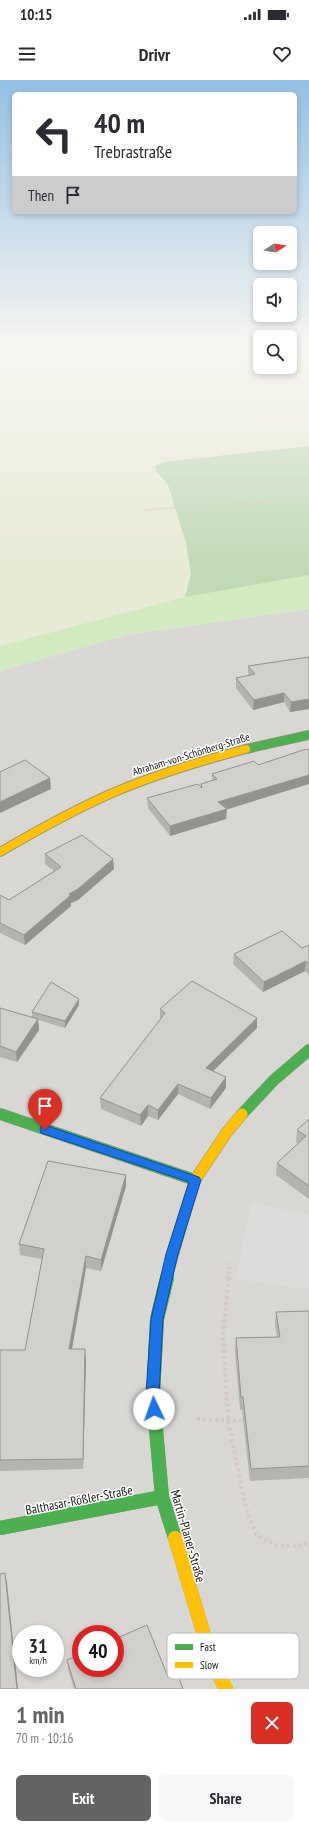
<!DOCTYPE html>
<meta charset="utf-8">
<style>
:root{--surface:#fff;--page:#f7f7f7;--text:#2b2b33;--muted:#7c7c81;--accent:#636361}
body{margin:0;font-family:"PT Sans Narrow",sans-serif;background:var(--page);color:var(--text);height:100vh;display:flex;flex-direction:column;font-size:15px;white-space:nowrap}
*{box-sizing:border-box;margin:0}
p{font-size:13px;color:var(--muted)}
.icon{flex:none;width:22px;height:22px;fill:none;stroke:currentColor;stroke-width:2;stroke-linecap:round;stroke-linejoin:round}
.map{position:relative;height:1609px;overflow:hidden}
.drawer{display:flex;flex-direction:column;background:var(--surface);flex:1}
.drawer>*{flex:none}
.top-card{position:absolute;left:12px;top:12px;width:285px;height:122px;border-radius:6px;box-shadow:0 2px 6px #0003;background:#fff;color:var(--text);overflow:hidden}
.needle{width:26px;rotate:78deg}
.buttons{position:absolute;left:253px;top:146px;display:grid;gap:8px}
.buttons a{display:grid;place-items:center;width:44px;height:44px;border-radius:6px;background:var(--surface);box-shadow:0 2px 6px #0003;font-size:20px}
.speed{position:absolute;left:12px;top:1545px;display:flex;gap:8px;font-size:20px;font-weight:700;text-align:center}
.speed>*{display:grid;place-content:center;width:52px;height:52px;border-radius:50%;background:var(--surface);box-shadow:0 2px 6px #0003;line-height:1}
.speed small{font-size:10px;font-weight:400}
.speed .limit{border:6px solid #d22;background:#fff;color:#111}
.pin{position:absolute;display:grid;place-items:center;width:34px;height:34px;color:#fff;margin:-41px -17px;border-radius:50% 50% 50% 0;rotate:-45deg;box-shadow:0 0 4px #0007}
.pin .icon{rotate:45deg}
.me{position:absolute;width:44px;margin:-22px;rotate:357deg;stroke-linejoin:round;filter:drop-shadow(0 0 3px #0008)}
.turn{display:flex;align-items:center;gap:14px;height:84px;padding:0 16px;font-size:18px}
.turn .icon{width:52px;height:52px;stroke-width:2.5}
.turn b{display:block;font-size:28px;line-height:34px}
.then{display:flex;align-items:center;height:38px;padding:0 16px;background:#0003;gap:8px;font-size:15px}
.round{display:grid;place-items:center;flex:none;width:42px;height:42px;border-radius:6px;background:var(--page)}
.summary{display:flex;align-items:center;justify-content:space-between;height:68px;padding:0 16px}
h1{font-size:24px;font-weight:700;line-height:30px;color:var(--accent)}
.action{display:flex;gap:8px;margin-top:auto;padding:8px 16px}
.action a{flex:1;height:46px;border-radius:6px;background:var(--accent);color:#fff;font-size:16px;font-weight:700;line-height:46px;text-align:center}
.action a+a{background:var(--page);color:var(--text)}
.status{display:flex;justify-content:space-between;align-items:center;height:28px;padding:0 20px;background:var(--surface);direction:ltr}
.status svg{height:11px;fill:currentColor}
header{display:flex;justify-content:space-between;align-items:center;height:52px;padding:0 16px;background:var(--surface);font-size:18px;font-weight:700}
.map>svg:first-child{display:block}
.residential{fill:#d9d7d4;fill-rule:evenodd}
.farmland{fill:#e8ebd4}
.grass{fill:#d1eabe}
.forest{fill:#bfdab5}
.parking{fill:#dcdbd9}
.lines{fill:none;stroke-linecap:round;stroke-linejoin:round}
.fast-far2-casing{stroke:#8f937a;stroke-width:10}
.fast-far1-casing{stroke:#8f937a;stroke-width:12}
.fast-casing{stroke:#8f937a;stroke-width:14}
.slow-far2-casing{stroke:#8f937a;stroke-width:10}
.slow-far1-casing{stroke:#8f937a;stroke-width:12}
.slow-casing{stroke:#8f937a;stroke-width:14}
.path-far3{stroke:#d6c8c4;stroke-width:1.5;stroke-dasharray:1 1;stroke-linecap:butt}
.path-far2{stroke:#d6c8c4;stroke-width:2;stroke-dasharray:1.5 1.5;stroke-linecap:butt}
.path-far1{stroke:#d6c8c4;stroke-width:3;stroke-dasharray:2.5 2.5;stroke-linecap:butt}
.path{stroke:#d6c8c4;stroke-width:4;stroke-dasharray:3 3;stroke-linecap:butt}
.fast-far2{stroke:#4caf50;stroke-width:8}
.fast-far1{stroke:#4caf50;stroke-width:11}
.fast{stroke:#4caf50;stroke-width:14}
.slow-far2{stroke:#ffc107;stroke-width:8}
.slow-far1{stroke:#ffc107;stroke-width:11}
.slow{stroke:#ffc107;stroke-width:14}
.wall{fill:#b5b3af}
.shaded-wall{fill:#93928e}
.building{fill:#d2d0cb;stroke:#93928e}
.route{fill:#1a73e8;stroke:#114b97}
.labels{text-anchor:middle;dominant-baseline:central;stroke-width:3;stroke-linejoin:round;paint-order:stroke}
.street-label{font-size:11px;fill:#1b1b1b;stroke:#fff}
.near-street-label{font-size:13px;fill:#1b1b1b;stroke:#fff}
.key{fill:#fff;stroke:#bbb;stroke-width:1}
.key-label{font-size:11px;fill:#1b1b1b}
</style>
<div class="status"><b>10:15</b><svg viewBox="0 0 49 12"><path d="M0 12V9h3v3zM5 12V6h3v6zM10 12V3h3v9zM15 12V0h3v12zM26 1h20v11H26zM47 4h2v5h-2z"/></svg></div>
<header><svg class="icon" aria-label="menu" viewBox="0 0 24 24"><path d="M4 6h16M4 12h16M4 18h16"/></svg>Drivr<svg class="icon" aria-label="heart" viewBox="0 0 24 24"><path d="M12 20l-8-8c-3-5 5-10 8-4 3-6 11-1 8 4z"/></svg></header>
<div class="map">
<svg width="309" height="1609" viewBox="0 0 309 1609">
<rect width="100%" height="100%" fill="#eae8e2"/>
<!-- residential -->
<path class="residential" d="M309,529V1609H0V591L127,555ZM21,1554H55V1588H21ZM81,1554H115V1588H81Z"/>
<!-- farmland -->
<polygon class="farmland" points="0,259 260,259 260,287 290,287 290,259 309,259 309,366 164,382 155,386 156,391 168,405 186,463 191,494 185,517 0,566"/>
<!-- grass -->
<polygon class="grass" points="309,495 309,529 127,555 0,591 0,566 185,517"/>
<!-- forest -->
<polygon class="forest" points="309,366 309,495 185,517 191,494 186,463 168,405 156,391 155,386 164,382"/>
<!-- parking -->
<polygon class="parking" points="251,1123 309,1134 309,1209 236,1199"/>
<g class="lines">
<defs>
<polyline id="fast-far2" points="246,669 309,655"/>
<g id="fast-far1">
<polyline points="0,1034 195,1100"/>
<polyline points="242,1034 274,1000 309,970"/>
<polyline points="166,1199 182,1143"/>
</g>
<g id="fast">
<polyline points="167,1198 157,1239 153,1315 162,1417 175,1458"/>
<polyline points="0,1448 162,1417"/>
</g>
<path id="slow-far2" d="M0,772C36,751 72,731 110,714C154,695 200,681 246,669"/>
<polyline id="slow-far1" points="182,1143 195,1100 227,1052 242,1034"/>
<polyline id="slow" points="175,1458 212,1582 226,1609"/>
</defs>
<!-- fast-far2 casing -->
<use href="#fast-far2" class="fast-far2-casing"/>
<!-- fast-far1 casing -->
<use href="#fast-far1" class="fast-far1-casing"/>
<!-- fast casing -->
<use href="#fast" class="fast-casing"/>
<!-- slow-far2 casing -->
<use href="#slow-far2" class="slow-far2-casing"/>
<!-- slow-far1 casing -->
<use href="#slow-far1" class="slow-far1-casing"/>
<!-- slow casing -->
<use href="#slow" class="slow-casing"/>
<!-- path-far3 -->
<polyline class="path-far3" points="307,418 309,418"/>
<!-- path-far2 -->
<polyline class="path-far2" points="145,430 309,418"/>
<!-- path-far1 -->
<polyline class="path-far1" points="228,1199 230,1183"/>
<!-- path -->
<g class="path">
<polyline points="229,1198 223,1252 228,1340 246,1429 256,1454 275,1465 296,1466 309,1463"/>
<polyline points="197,1339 245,1341"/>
</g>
<!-- fast-far2 -->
<use href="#fast-far2" class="fast-far2"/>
<!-- fast-far1 -->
<use href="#fast-far1" class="fast-far1"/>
<!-- fast -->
<use href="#fast" class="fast"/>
<!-- slow-far2 -->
<use href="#slow-far2" class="slow-far2"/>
<!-- slow-far1 -->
<use href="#slow-far1" class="slow-far1"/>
<!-- slow -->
<use href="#slow" class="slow"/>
</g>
<!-- wall -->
<g class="wall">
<polygon points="309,577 309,629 290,632 284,622 253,630 236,608 236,598 248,596 248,586"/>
<polygon points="258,685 227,729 226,739 170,756 148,728 147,718 201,707 201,704 212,701 212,694"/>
<polygon points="45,774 113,779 114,789 78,820 71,823 71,826 25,865 0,853 0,815 9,820 54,791 45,784"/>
<polygon points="309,865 309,895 305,891 263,912 233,884 234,874 302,868"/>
<polygon points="79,925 65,948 38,940 39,950 17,982 0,977 0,928 32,937 32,932"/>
<polygon points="160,929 257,938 257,948 213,991 226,1008 210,1029 178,1014 158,1040 148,1036 141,1046 101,1029 100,1018 160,940"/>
<polygon points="309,1039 309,1119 276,1095 277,1083 298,1064 296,1062 297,1050"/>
<polygon points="126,1095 126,1106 101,1191 86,1188 72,1269 86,1280 83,1389 0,1391 0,1270 25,1270 42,1179 20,1175 19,1164"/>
<polygon points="309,1231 309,1398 250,1401 242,1330 240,1330 235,1271 236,1258 277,1257 275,1245 276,1232"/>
<polygon points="67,1580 168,1597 183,1609 74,1609 68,1589"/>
</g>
<!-- shaded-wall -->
<g class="shaded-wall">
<polygon points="284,613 284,622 253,630 254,620"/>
<polygon points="309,619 309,629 290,632 291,622"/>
<polygon points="309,695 309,704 222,731 227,729 226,739 170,756 170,746 218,722"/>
<polygon points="50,698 51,709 0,733 0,722"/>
<polygon points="113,779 114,789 78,820 71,823 71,826 25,865 24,855 69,814"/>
<polygon points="306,881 305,891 263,912 264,902"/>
<polygon points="79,919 79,925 65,948 65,941"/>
<polygon points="257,938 257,948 205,999 206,988"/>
<polygon points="38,939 39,950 17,982 16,972"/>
<polygon points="226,997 226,1008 210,1029 211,1018"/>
<polygon points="178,1004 178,1014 158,1040 158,1030"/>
<polygon points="148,1025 148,1036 141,1046 140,1035"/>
<polygon points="126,1095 126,1106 101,1191 101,1180"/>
<polygon points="86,1176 86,1188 70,1280 69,1269"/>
<polygon points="85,1269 86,1280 83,1389 83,1379"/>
<polygon points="5,1493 7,1503 18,1609 17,1609"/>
</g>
<!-- building -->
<g class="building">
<polygon points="309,577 309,619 291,622 284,613 254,620 236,598 255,594 248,586"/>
<polygon points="309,669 309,695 218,722 227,729 170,746 147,718 198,704 202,708 201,704 217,699 212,694 254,681 258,685 303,670"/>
<polygon points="25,680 50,698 0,722 0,692"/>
<polygon points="82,755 113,779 78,809 69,814 71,815 24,855 0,843 0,815 9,820 61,787 45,774"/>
<polygon points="282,851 302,868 309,865 309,884 306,881 264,902 234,874"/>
<polygon points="192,901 257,938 206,988 226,997 211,1018 178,1004 158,1030 148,1025 140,1035 100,1018 165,933 160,929"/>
<polygon points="51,902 79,919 65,941 32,932"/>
<polygon points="0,928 38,939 16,972 0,966"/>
<polygon points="309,1039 309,1106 277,1083 306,1056 297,1050"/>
<polygon points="48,1081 126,1095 101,1180 86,1176 69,1269 85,1269 83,1379 0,1380 0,1270 25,1270 44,1169 19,1164"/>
<polygon points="309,1231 309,1386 251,1389 243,1317 241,1317 236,1258 280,1257 276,1232"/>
<polygon points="5,1493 17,1609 0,1609 0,1494"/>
<polygon points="147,1545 168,1597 177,1593 183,1609 76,1609 67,1580 81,1574 81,1588 115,1588 115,1559"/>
</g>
<!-- sky -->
<linearGradient id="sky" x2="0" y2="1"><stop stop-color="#93c0e4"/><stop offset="0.54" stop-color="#f6f5f2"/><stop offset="1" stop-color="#f6f5f2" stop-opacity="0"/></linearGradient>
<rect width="309" height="484" fill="url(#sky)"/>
<!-- route -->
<polygon class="route" points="45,1045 199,1097 201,1100 178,1174 163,1239 159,1315 161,1329 159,1334 154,1336 149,1334 146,1315 151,1239 166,1174 189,1102 41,1053 40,1050 41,1046"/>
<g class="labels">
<!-- street labels -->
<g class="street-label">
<text transform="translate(191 674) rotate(-17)">Abraham-von-Schönberg-Straße</text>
</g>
<!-- near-street labels -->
<g class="near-street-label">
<text transform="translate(79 1420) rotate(-11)">Balthasar-Rößler-Straße</text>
<text transform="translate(188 1456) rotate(74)">Martin-Planer-Straße</text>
</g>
</g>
<!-- legend -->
<rect x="167" y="1553" width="132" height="46" rx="6" class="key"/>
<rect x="175" y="1564" width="18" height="6" fill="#4caf50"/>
<rect x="175" y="1582" width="18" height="6" fill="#ffc107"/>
<g class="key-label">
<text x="200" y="1571">Fast</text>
<text x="200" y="1589">Slow</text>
</g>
</svg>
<div class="buttons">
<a><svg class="needle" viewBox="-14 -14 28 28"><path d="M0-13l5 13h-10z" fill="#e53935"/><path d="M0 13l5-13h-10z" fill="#7c7c81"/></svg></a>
<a><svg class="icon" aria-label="sound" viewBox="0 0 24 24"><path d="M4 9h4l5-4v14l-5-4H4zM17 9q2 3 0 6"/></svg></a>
<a><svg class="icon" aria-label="search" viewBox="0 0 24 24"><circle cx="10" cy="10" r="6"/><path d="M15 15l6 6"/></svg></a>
</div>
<div class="speed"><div>31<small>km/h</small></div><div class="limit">40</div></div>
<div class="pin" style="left:45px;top:1050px;background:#d93025"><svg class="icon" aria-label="arrive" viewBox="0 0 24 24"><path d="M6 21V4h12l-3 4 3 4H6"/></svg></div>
<svg class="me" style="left:154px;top:1329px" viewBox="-20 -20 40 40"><circle r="19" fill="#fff"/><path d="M0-13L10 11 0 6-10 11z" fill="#1a73e8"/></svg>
<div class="top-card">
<div class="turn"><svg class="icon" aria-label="left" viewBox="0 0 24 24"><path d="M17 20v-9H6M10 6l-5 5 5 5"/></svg><div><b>40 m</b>Trebrastraße</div></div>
<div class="then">Then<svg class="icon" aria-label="arrive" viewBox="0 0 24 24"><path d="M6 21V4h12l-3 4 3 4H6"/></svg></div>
</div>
</div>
<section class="drawer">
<div class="summary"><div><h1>1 min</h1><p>70 m · 10:16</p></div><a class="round" style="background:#d93025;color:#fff"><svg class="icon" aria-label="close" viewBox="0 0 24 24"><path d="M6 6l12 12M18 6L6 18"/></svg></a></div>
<div class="action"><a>Exit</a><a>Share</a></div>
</section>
